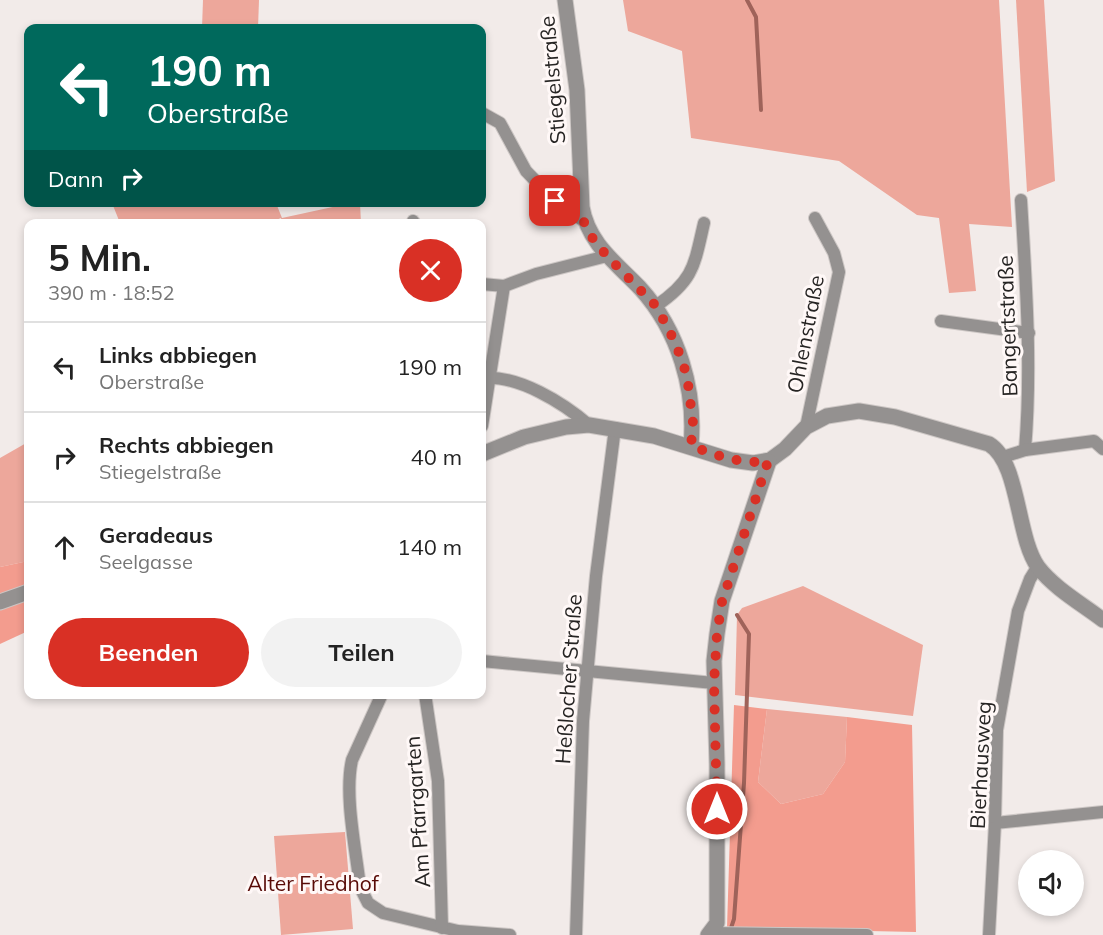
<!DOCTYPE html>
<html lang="de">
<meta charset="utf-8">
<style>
:root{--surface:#fff;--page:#f2f2f2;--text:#222;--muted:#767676;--line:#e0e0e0;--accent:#d93025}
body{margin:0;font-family:Mulish,sans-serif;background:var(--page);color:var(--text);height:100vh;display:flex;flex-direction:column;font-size:22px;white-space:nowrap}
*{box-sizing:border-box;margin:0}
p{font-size:20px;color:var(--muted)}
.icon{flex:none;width:33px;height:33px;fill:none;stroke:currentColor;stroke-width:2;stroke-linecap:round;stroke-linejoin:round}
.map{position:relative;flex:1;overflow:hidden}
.side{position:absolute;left:24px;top:219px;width:462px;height:480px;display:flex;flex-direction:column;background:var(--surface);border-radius:12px;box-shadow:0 3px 9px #0003}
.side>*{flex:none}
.hud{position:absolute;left:24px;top:24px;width:462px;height:183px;border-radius:12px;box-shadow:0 3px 9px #0003;background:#00695c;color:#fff;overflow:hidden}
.fabs{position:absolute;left:1018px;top:850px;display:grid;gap:12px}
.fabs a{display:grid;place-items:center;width:66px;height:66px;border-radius:50%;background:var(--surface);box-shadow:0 3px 9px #0003;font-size:30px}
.pin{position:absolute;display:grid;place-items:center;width:51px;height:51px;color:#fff;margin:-26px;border-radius:12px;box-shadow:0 3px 9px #0006}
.me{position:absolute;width:66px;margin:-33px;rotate:0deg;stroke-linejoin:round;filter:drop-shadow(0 0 4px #0008)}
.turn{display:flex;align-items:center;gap:21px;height:126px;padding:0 24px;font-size:27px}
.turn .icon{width:78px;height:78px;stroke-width:2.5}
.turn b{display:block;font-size:42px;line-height:51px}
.then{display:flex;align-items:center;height:57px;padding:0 24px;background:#0003;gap:12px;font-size:22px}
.round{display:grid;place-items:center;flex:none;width:63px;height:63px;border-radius:32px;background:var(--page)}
.headline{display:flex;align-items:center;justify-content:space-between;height:102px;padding:0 24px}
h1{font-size:36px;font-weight:700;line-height:45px}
.button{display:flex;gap:12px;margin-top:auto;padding:12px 24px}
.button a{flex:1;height:69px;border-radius:36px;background:var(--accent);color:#fff;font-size:24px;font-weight:700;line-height:69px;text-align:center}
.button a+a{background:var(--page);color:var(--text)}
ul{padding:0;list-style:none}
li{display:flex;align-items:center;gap:18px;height:90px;padding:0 24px;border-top:2px solid var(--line)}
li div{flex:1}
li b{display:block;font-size:22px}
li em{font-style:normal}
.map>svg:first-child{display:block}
.green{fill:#eda79b}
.forest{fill:#f39c8e}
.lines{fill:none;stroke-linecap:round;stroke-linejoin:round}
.stream{stroke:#9f635a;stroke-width:4}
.minor-casing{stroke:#cdc7c5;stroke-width:14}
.tertiary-casing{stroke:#cdc7c5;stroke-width:17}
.minor{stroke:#949190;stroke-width:12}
.tertiary{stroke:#949190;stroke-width:15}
.route{stroke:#d93025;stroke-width:10;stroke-dasharray:0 18}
.labels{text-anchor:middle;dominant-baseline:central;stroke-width:6;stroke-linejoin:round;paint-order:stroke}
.street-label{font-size:21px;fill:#262423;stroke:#fff8f7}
.park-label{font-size:21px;fill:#580a06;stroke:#fff8f7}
</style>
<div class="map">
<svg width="1103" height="935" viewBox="0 0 1103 935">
<rect width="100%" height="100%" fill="#f2ebe9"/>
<!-- green -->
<g class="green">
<polygon points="203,0 259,0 258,28 202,28"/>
<polygon points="623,0 999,0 1012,227 969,224 976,291 949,293 939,218 917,215 839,161 691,138 682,51 628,31"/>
<polygon points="1016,0 1044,0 1055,181 1027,192"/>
<polygon points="112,203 276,203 282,218 351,203 360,203 361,223 282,223 281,218 266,224 120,223"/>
<polygon points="28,442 28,561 0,567 0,458"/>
<polygon points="803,586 923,645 913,716 735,695 737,615 742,608"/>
<polygon points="767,709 847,717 845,762 823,794 781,804 758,782"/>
<polygon points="345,832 353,929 281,935 274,836"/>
</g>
<!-- forest -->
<g class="forest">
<polygon points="28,561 28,631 0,644 0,567"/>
<polygon points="734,705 767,709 758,782 781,804 823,794 845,762 847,717 912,725 916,932 727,928"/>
</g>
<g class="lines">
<!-- stream -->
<g class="stream">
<polyline points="747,0 756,17 761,110"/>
<polyline points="730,931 734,919 744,783 749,634 737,615"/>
</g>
<defs>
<g id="minor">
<polyline points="482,113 500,123 526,171 555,201 584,221"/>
<path d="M1021,200C1026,284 1032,366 1025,450"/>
<polyline points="413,221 415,224"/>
<polyline points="482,284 504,286 536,274 607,256"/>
<path d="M656,306C694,280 694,266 704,223"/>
<polyline points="941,321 1029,333"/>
<path d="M483,378C519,375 563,403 589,425"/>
<polyline points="482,426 504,286"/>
<polyline points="806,427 839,272 834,253 815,218"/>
<polyline points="1003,457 1025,450 1094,441 1103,449"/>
<polyline points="482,661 714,683"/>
<path d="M382,694L352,760C344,795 356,850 360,887L368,903L383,913L458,931L510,935"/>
<polyline points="425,694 438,781 442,928"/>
<polyline points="995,823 1103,812"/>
<polyline points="711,933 867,935"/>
<polyline points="576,935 583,721 596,576 615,428"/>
<polyline points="989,935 995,823 997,730 1018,611 1030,579 1038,566"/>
</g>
<g id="tertiary">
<path d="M565,0L577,90L582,207C588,243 616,263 640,288C679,331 696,390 691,446"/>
<path d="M482,454L524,437L566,427L589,425L654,436L731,460L753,463L770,460L785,449L806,427L827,416L859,411L895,417L989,444C1020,463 1016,536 1038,567C1054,588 1082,604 1103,620"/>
<polyline points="0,602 28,592"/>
<polyline points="708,935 717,923 717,764 714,661 717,634 722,601 769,461"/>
</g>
</defs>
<!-- minor casing -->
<use href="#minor" class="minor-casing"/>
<!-- tertiary casing -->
<use href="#tertiary" class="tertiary-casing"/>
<!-- minor -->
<use href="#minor" class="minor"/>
<!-- tertiary -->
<use href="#tertiary" class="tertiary"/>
</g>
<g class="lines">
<!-- route -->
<path class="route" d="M555,201L584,222L593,239L607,256L656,306L670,332L680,355L687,376L693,423L691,446C717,455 740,465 768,461L722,602L717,634L714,683L717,809"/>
</g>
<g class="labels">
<!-- street labels -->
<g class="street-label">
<text transform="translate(552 80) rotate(-95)">Stiegelstraße</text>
<text transform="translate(1007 326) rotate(-92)">Bangertstraße</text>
<text transform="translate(805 334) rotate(-79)">Ohlenstraße</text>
<text transform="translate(568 679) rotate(-86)">Heßlocher Straße</text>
<text transform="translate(980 765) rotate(-87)">Bierhausweg</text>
<text transform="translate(417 812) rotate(-94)">Am Pfarrgarten</text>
</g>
<!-- park labels -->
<g class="park-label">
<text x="313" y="883">Alter Friedhof</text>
</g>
</g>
</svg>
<div class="fabs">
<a><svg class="icon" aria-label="sound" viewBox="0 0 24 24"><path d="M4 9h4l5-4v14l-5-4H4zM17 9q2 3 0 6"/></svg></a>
</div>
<div class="pin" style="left:555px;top:201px;background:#d93025"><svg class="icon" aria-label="arrive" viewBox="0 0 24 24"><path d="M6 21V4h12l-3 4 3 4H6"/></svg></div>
<svg class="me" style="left:717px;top:809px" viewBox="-20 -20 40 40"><circle r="17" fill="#d93025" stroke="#fff" stroke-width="3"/><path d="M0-11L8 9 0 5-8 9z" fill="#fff"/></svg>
<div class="hud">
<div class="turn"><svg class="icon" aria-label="left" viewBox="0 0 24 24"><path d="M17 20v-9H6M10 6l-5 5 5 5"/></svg><div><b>190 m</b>Oberstraße</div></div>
<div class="then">Dann<svg class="icon" aria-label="right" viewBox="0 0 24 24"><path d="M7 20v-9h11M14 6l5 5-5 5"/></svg></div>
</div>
<section class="side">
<div class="headline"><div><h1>5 Min.</h1><p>390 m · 18:52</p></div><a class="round" style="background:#d93025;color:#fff"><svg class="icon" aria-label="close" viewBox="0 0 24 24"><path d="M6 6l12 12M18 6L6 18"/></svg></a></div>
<ul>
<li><svg class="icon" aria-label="left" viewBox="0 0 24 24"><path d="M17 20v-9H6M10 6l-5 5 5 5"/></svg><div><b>Links abbiegen</b><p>Oberstraße</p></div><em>190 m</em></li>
<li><svg class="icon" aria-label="right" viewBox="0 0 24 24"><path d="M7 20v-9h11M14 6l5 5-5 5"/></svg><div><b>Rechts abbiegen</b><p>Stiegelstraße</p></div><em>40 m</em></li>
<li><svg class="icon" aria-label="ahead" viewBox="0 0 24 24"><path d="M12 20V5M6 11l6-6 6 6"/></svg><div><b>Geradeaus</b><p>Seelgasse</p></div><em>140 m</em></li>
</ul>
<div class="button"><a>Beenden</a><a>Teilen</a></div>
</section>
</div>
